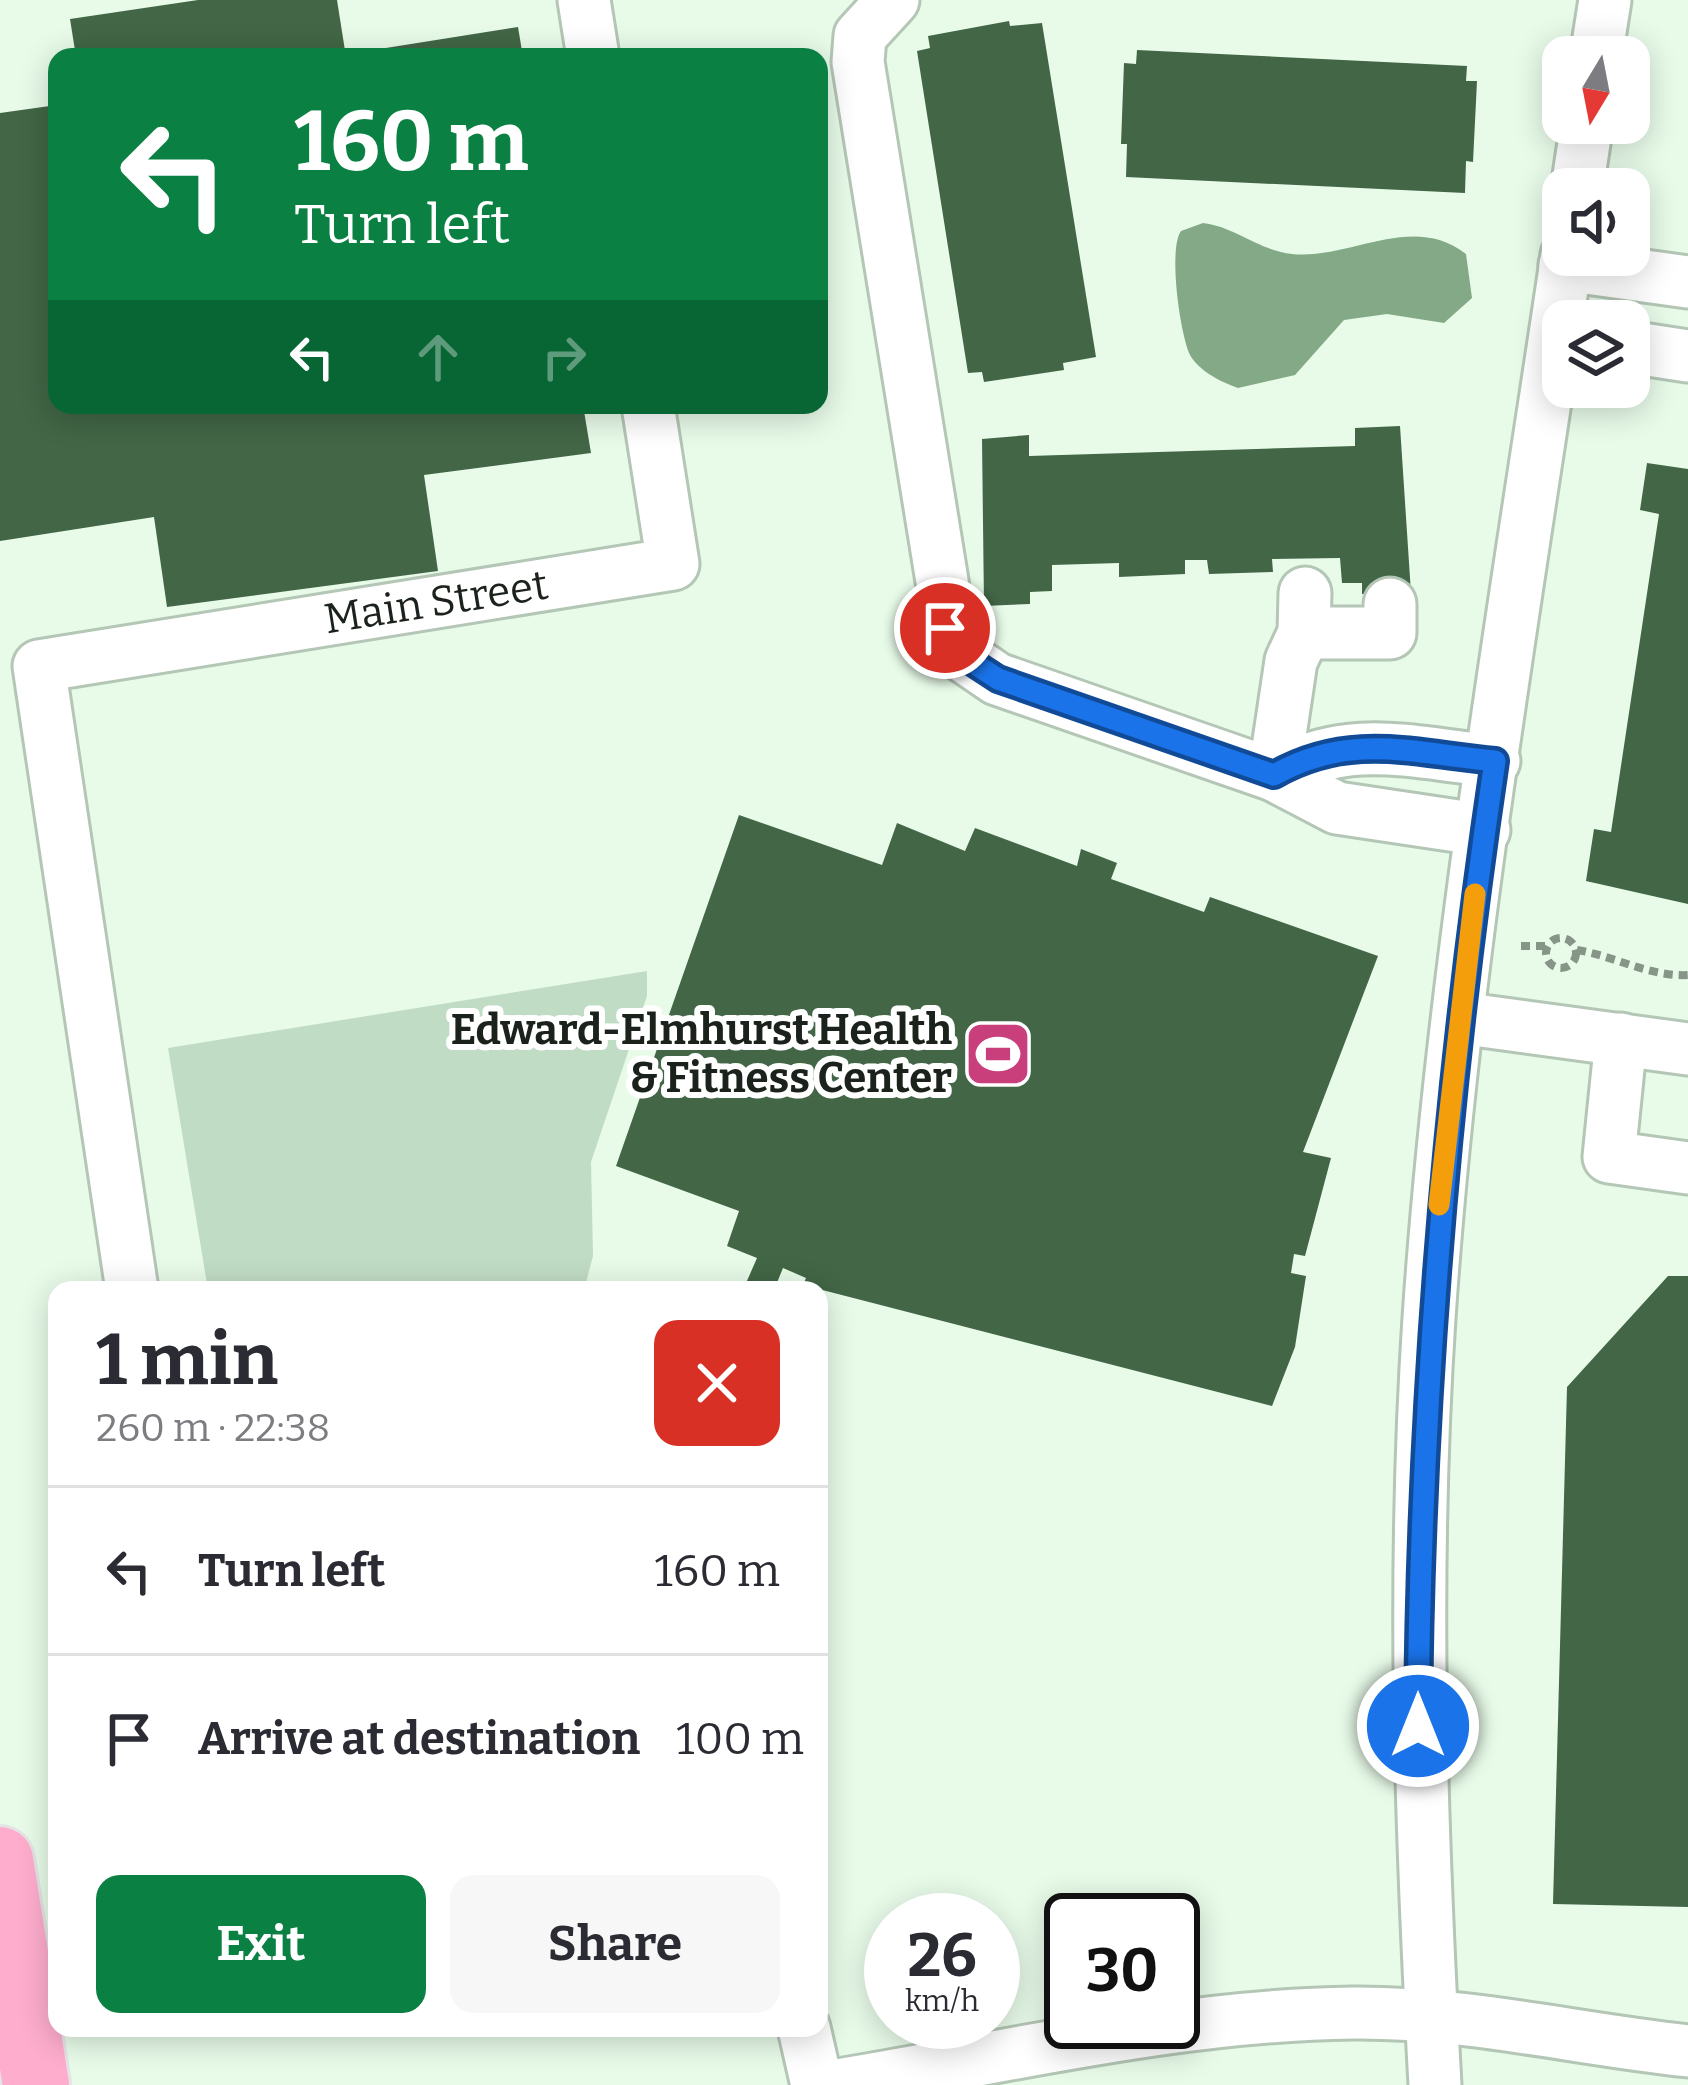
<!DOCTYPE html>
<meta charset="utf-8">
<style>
:root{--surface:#fff;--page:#f7f7f7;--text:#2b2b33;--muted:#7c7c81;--line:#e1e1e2;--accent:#0b8043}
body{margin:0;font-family:Bitter,serif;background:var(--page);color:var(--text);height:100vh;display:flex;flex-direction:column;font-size:45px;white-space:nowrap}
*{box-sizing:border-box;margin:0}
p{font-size:39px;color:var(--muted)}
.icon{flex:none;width:66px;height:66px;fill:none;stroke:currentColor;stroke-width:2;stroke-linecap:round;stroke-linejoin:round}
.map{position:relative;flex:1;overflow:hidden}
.side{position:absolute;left:48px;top:1281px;width:780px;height:756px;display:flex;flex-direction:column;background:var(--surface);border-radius:24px;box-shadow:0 6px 30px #0003}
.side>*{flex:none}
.top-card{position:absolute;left:48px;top:48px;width:780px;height:366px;border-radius:24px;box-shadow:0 6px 30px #0003;background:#0b8043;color:#fff;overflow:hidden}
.needle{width:78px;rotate:190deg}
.tools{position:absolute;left:1542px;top:36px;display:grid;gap:24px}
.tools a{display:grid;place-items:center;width:108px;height:108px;border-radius:24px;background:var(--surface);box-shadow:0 6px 30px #0003;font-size:60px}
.speed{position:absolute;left:864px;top:1893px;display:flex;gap:24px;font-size:60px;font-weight:700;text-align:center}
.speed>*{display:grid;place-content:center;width:156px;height:156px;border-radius:50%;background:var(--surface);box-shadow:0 6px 30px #0003;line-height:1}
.speed small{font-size:30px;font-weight:400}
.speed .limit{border:6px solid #111;border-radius:18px;background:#fff;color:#111}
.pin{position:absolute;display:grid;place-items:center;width:102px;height:102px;color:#fff;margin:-51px;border:6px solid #fff;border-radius:50%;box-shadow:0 3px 12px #0007}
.me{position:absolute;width:132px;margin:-66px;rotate:0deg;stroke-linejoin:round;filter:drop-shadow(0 0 9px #0008)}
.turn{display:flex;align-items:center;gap:42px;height:252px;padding:0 48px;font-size:54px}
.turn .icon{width:156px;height:156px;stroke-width:2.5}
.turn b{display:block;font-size:84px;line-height:102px}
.lanes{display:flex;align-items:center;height:114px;padding:0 48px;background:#0003;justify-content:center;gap:60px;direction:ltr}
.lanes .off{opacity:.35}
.round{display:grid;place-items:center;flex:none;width:126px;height:126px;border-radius:24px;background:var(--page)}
.headline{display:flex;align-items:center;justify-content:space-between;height:204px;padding:0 48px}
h1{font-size:72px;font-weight:700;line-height:90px}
.cta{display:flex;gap:24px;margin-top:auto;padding:24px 48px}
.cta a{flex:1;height:138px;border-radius:24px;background:var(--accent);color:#fff;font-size:48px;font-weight:700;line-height:138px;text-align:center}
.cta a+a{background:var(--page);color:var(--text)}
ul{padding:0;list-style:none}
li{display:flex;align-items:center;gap:36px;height:168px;padding:0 48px;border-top:3px solid var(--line)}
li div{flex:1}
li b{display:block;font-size:45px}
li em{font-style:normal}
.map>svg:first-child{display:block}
.green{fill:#c1dcc4}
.water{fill:#83a986}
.building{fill:#426646}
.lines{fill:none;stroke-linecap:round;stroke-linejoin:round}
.minor-casing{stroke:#b4c6b5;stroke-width:57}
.major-casing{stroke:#e4e4e4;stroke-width:72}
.path{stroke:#879488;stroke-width:8;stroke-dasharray:9 6;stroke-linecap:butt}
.minor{stroke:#fff;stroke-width:51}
.major{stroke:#feadcd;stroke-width:66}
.route-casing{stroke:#114b97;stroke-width:30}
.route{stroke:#1a73e8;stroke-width:21}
.slow{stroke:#f59e0b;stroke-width:21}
.labels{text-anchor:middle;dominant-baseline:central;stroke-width:12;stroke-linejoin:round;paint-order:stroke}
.street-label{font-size:42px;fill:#1b221c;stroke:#fff}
.poi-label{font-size:42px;font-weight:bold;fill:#1b221c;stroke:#fff;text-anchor:end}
</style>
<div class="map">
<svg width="1688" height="2085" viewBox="0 0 1688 2085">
<rect width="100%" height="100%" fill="#e8fbe9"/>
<!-- green -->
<polygon class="green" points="647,971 647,996 591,1162 593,1256 584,1290 208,1290 168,1048"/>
<!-- water -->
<path class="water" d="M1203,223C1236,227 1260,251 1292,254C1350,260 1412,212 1466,254L1472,298L1444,323L1387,314L1344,320L1295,375L1238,388C1221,382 1199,371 1190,355C1180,334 1168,249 1181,231Z"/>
<!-- building -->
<g class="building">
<polygon points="198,0 337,0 346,57 76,57 70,19"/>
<polygon points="1009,21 1010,26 1042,23 1096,357 1063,363 1064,370 984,382 982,372 968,373 917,51 930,48 928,36"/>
<polygon points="518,27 523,57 348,57 348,54"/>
<polygon points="1137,50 1467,66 1466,81 1477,81 1473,162 1466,161 1465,193 1126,177 1127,144 1121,144 1124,63 1136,64"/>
<polygon points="57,105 57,405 583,405 591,453 424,475 438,571 167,607 154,517 0,541 0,113"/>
<polygon points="1400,426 1411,593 1362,594 1362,583 1342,583 1340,558 1272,559 1273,572 1209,574 1207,560 1185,560 1185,574 1119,577 1119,563 1052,565 1052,591 1030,592 1030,604 984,606 982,439 1029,435 1029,456 1355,446 1355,428"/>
<polygon points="1647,463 1688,469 1688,904 1586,881 1594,829 1611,832 1659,514 1640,510"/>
<polygon points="739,815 882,865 897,823 965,851 975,828 1077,866 1081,849 1117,863 1111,879 1204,912 1210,897 1378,956 1303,1152 1331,1158 1305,1256 1294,1254 1291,1273 1306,1276 1295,1347 1272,1406 803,1285 806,1278 783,1268 774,1290 743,1290 757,1258 727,1246 739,1211 616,1166"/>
<polygon points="1668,1276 1688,1276 1688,1907 1553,1904 1567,1387"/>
</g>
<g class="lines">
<defs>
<g id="minor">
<polyline points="584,0 593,57"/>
<polyline points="893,0 860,36 858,62 953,649 997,679 1274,775 1337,808 1484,830"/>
<polyline points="1596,57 1605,0"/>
<polyline points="1577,189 1587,123"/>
<polyline points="1565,265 1688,282"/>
<polyline points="1629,347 1688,356"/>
<polyline points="1304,633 1390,633 1390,604"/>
<path d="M1274,775C1349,732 1412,753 1494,761"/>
<polyline points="1274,775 1291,661 1304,633 1305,593"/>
<polyline points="1460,1018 1688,1049"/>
<polyline points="1621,1039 1609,1157 1688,1168"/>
<polyline points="132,1290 39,666 673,564 648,405"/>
<polyline points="804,2028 817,2085"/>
<path d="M838,2085C1007,2057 1181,2015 1353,2013C1467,2012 1576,2039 1688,2051"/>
<path d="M1435,2085C1421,1829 1412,1575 1429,1318C1453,963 1515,608 1567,255"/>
</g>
<polyline id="major" points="0,1860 36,2085"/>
</defs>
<!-- minor casing -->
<use href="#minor" class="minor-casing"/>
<!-- major casing -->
<use href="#major" class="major-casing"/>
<!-- path -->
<g class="path">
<circle cx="1561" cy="953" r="15"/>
<polyline points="1521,946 1547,946"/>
<path d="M1577,950C1615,956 1649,977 1688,975"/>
</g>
<!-- minor -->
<use href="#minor" class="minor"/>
<!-- major -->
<use href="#major" class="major"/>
</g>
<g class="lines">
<defs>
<path id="route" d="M945,628L952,649L998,679L1274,775C1349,732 1413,753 1495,761C1447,1083 1420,1401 1418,1726"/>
</defs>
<!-- route casing -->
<use href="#route" class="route-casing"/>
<!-- route -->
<use href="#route" class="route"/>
<!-- slow -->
<polyline class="slow" points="1439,1205 1475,894"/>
</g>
<!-- icons -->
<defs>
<symbol id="stadium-square" viewBox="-11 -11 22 22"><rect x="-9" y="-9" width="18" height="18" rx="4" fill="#c83f7b" stroke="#fff"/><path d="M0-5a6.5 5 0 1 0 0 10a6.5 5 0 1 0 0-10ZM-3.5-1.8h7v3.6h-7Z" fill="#fff"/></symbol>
</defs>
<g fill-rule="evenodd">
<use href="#stadium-square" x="960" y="1016" width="76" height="76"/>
</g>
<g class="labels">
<!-- street labels -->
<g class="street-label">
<text transform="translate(436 602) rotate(-9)">Main Street</text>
</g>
<!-- poi labels -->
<g class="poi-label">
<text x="952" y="1030">Edward-Elmhurst Health<tspan x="952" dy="48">&amp; Fitness Center</tspan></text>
</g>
</g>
</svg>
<div class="tools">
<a><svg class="needle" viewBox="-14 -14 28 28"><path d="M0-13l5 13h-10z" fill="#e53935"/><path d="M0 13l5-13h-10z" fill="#7c7c81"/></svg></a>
<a><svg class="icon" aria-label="sound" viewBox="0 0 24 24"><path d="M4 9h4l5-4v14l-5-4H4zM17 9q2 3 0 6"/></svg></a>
<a><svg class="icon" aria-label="layers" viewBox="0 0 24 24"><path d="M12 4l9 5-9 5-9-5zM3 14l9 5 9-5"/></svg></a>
</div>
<div class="speed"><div>26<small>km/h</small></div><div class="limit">30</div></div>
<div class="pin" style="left:945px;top:628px;background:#d93025"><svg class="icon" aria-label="arrive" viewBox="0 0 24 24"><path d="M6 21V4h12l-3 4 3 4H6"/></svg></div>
<svg class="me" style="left:1418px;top:1726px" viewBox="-20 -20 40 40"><circle r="17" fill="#1a73e8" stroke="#fff" stroke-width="3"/><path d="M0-11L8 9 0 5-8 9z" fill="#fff"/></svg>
<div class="top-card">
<div class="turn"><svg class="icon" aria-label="left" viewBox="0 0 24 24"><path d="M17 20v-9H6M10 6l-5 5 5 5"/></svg><div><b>160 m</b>Turn left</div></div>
<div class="lanes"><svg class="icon" aria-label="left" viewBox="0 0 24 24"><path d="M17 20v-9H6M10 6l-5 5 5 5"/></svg><svg class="icon off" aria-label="ahead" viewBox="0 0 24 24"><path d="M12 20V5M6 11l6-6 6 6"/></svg><svg class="icon off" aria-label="right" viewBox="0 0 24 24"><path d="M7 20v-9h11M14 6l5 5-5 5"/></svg></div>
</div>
<section class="side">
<div class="headline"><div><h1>1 min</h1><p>260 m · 22:38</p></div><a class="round" style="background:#d93025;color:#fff"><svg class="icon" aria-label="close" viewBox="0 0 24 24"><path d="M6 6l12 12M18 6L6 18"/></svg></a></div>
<ul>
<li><svg class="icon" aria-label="left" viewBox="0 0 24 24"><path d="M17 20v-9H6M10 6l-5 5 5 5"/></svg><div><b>Turn left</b></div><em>160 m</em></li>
<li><svg class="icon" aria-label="arrive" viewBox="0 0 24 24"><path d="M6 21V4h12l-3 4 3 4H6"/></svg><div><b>Arrive at destination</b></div><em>100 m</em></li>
</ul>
<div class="cta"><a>Exit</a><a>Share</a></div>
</section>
</div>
